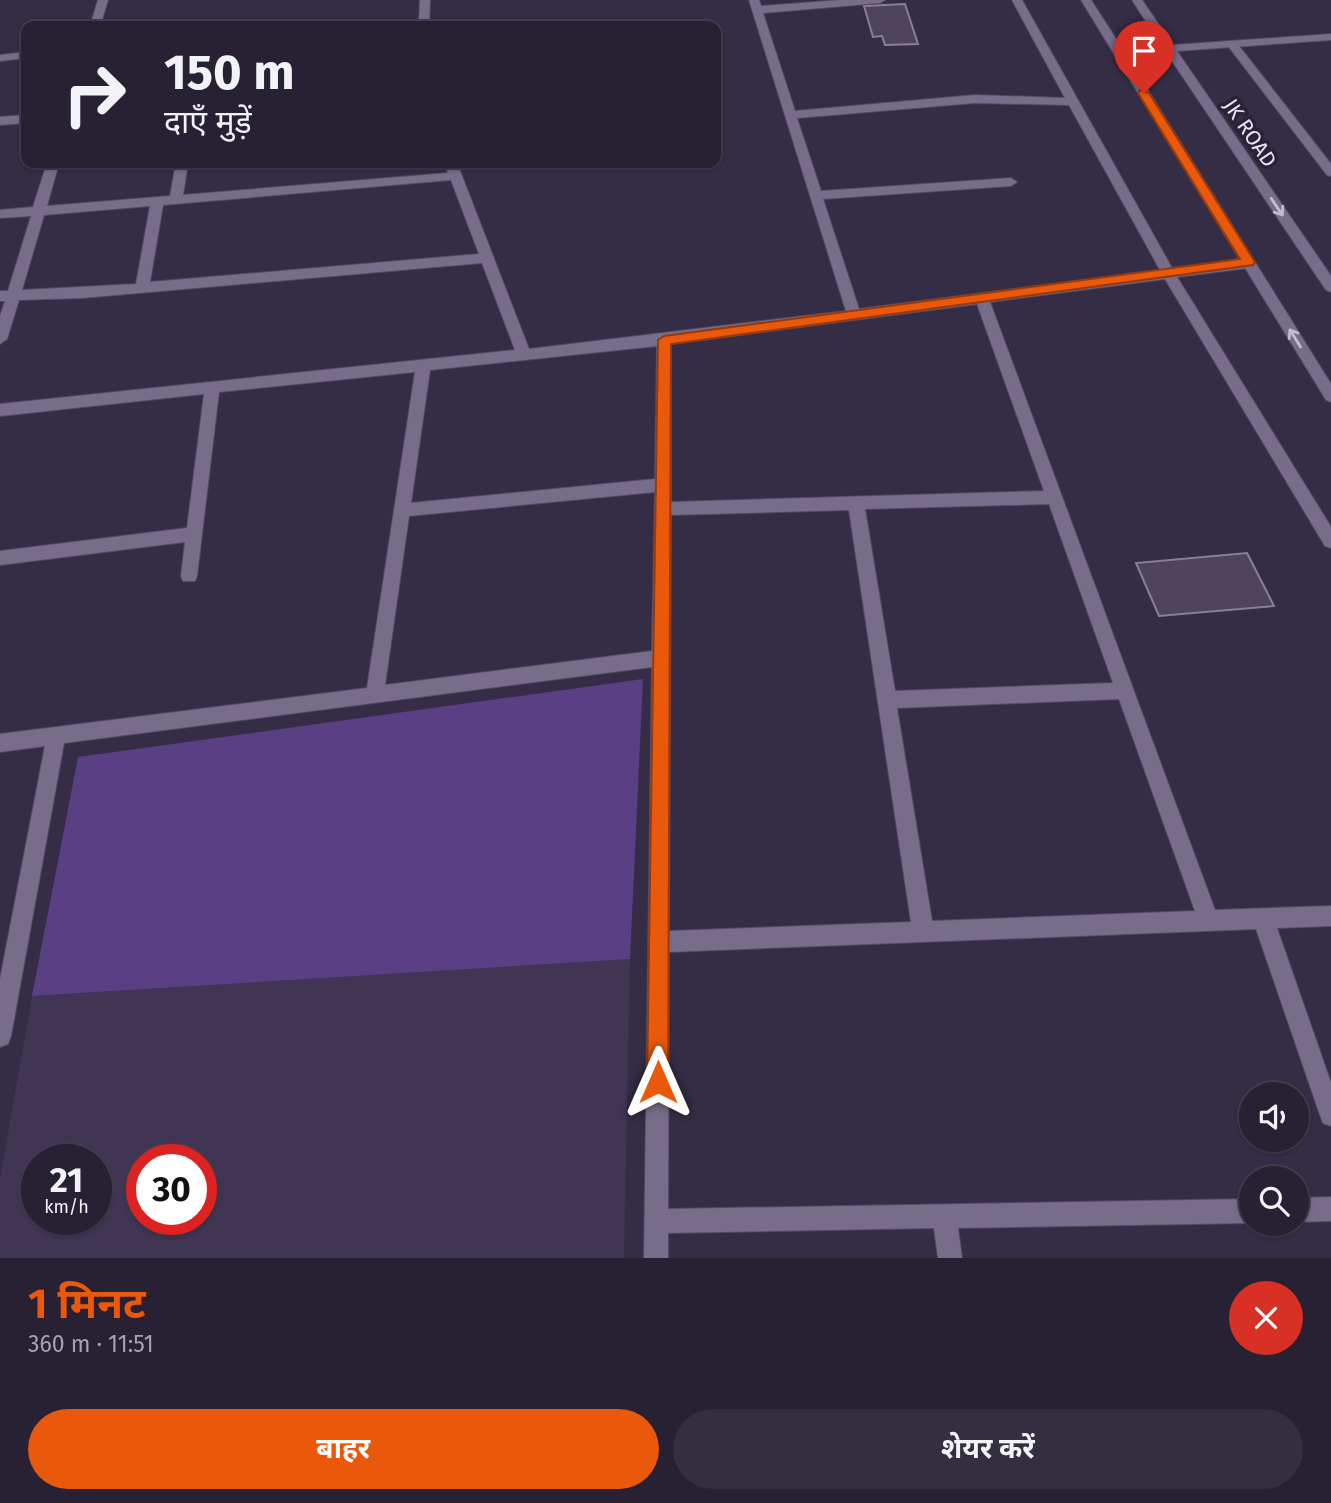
<!DOCTYPE html>
<html lang="hi">
<meta charset="utf-8">
<style>
:root{--surface:#282134;--page:#342e40;--text:#f1f3f6;--muted:#a5a3ac;--line:#443e4f;--accent:#ea580c}
body{margin:0;font-family:"Fira Sans","Noto Sans Devanagari",sans-serif;background:var(--page);color:var(--text);height:100vh;display:flex;flex-direction:column;font-size:26px;white-space:nowrap}
*{box-sizing:border-box;margin:0}
p{font-size:23px;color:var(--muted)}
.icon{flex:none;width:38px;height:38px;fill:none;stroke:currentColor;stroke-width:2;stroke-linecap:round;stroke-linejoin:round}
.map{position:relative;height:1258px;overflow:hidden}
.side{display:flex;flex-direction:column;background:var(--surface);flex:1}
.side>*{flex:none}
.hud{position:absolute;left:21px;top:21px;width:700px;height:147px;border-radius:14px;box-shadow:0 2px 5px #0004,0 0 0 2px var(--line);background:#282134;color:var(--text);overflow:hidden}
.tools{position:absolute;left:1239px;top:1082px;display:grid;gap:14px}
.tools a{display:grid;place-items:center;width:70px;height:70px;border-radius:50%;background:var(--surface);box-shadow:0 2px 5px #0004,0 0 0 2px var(--line);font-size:35px}
.speed{position:absolute;left:21px;top:1144px;display:flex;gap:14px;font-size:35px;font-weight:700;text-align:center}
.speed>*{display:grid;place-content:center;width:91px;height:91px;border-radius:50%;background:var(--surface);box-shadow:0 2px 5px #0004,0 0 0 2px var(--line);line-height:1}
.speed small{font-size:18px;font-weight:400}
.speed .limit{border:10px solid #d22;background:#fff;color:#111}
.pin{position:absolute;display:grid;place-items:center;width:60px;height:60px;color:#fff;margin:-72px -30px;border-radius:50% 50% 50% 0;rotate:-45deg;box-shadow:0 0 7px #0007}
.pin .icon{rotate:45deg}
.me{position:absolute;width:77px;margin:-38px;rotate:0deg;stroke-linejoin:round;filter:drop-shadow(0 0 5px #0008)}
.turn{display:flex;align-items:center;gap:24px;height:147px;padding:0 28px;font-size:32px}
.turn .icon{width:91px;height:91px;stroke-width:2.5}
.turn b{display:block;font-size:49px;line-height:60px}
.round{display:grid;place-items:center;flex:none;width:74px;height:74px;border-radius:37px;background:var(--page)}
.overview{display:flex;align-items:center;justify-content:space-between;height:119px;padding:0 28px}
h1{font-size:42px;font-weight:700;line-height:52px;color:var(--accent)}
.cta{display:flex;gap:14px;margin-top:auto;padding:14px 28px}
.cta a{flex:1;height:80px;border-radius:42px;background:var(--accent);color:#fff;font-size:28px;font-weight:700;line-height:80px;text-align:center}
.cta a+a{background:var(--page);color:var(--text)}
.map>svg:first-child{display:block}
.built{fill:#403654;fill-rule:evenodd}
.green{fill:#5b3f85}
.building{fill:#4e445f;stroke:#897f9c;stroke-width:2}
.lines{fill:none;stroke-linecap:round;stroke-linejoin:round}
.minor-casing{stroke:#534b60;stroke-width:2}
.tertiary-casing{stroke:#534b60;stroke-width:2}
.minor{fill:#776d8a;fill-rule:evenodd}
.tertiary{fill:#776d8a;fill-rule:evenodd}
.oneway{stroke:#c2bcd0}
.route{fill:#ea580c;stroke:#983908;stroke-width:2}
.labels{text-anchor:middle;dominant-baseline:central;stroke-width:7;stroke-linejoin:round;paint-order:stroke}
.far-street-label{font-size:21px;fill:#ebe6f6;stroke:#2b223a}
</style>
<div class="map">
<svg width="1331" height="1258" viewBox="0 0 1331 1258">
<rect width="100%" height="100%" fill="#352c45"/>
<!-- built -->
<path class="built" d="M630,959L624,1258H0V1179L32,996ZM37,1160H96V1220H37ZM142,1160H201V1220H142Z"/>
<!-- green -->
<polygon class="green" points="643,679 630,959 32,996 78,757"/>
<!-- building -->
<g class="building">
<polygon points="905,4 918,44 885,45 882,36 873,37 864,6"/>
<polygon points="1247,553 1274,606 1159,616 1136,563"/>
</g>
<g class="lines">
<defs>
<g id="minor">
<polygon points="98,0 108,0 100,26 90,26"/>
<polygon points="420,0 430,0 429,26 389,26 394,23 419,21"/>
<path d="M749,0H759L761,6L841,0H885L880,3L763,13L795,111L975,95L1065,98L1012,0H1022L1172,268L1248,258L1255,263L1248,268L1177,277L1331,527V548L1325,546L1165,279L990,302L1215,910L1331,906V926L1277,928L1331,1083V1126L1323,1123L1320,1115L1256,929L669,952L668,1209L1251,1199V1223L958,1228L962,1258H938L934,1228L668,1233V1258H644L652,667L64,743L11,1036L8,1044L0,1047V979L45,746L0,752V734L367,688L415,372L219,392L197,576L195,581H183L181,576L185,542L0,565V551L187,528L204,394L0,416V404L515,350L482,263L82,298L19,300L7,339L0,344V316L5,301H0V291H8L31,216L0,218V210L33,207L47,163H59L47,206L170,196L176,163H188L183,195L448,173L445,163H457L529,349L846,311ZM975,103L1069,105L1160,270L859,309L823,199L1011,186L1017,182L1011,178L821,191L797,118ZM451,180L479,254L150,282L163,205ZM150,206L136,284L22,290L44,215ZM977,304L1044,491L671,502V344ZM657,346L655,479L411,503L430,370ZM655,492L652,651L385,685L409,516ZM1049,504L1113,683L895,691L865,509ZM849,510L911,922L669,931L671,515ZM1119,699L1195,911L932,921L897,708Z"/>
<polygon points="1232,41 1236,42 1331,164 1331,176 1327,175 1228,46 1226,44"/>
<polygon points="26,52 26,58 0,61 0,55"/>
<polygon points="26,115 26,123 0,125 0,117"/>
<polygon points="1331,1197 1331,1221 1297,1222 1297,1198"/>
</g>
<polygon id="tertiary" points="1081,0 1091,0 1122,48 1162,46 1132,0 1142,0 1173,45 1331,34 1331,40 1177,51 1331,276 1331,292 1326,290 1166,52 1126,55 1331,384 1331,402 1326,400"/>
</defs>
<!-- minor casing -->
<use href="#minor" class="minor-casing"/>
<!-- tertiary casing -->
<use href="#tertiary" class="tertiary-casing"/>
<!-- minor -->
<use href="#minor" class="minor"/>
<!-- tertiary -->
<use href="#tertiary" class="tertiary"/>
</g>
<!-- one-way arrows -->
<defs><path id="oneway-shaft" d="M-6 0H5M1.5-3L5.5 0L1.5 3" fill="none" stroke-width="1.6" stroke-linecap="round" stroke-linejoin="round" transform="scale(1.75)"/></defs>
<g class="oneway">
<use href="#oneway-shaft" transform="translate(1277 207) rotate(56)"/>
<use href="#oneway-shaft" transform="translate(1295 338) rotate(-122)"/>
</g>
<!-- route -->
<polygon class="route" points="1140,90 1149,93 1255,262 1253,265 671,344 668,1082 665,1089 658,1092 650,1089 647,1082 658,340 664,336 1240,259 1138,93"/>
<g class="labels">
<!-- far-street labels -->
<g class="far-street-label">
<text transform="translate(1250 133) rotate(56)">JK ROAD</text>
</g>
</g>
</svg>
<div class="tools">
<a><svg class="icon" aria-label="sound" viewBox="0 0 24 24"><path d="M4 9h4l5-4v14l-5-4H4zM17 9q2 3 0 6"/></svg></a>
<a><svg class="icon" aria-label="search" viewBox="0 0 24 24"><circle cx="10" cy="10" r="6"/><path d="M15 15l6 6"/></svg></a>
</div>
<div class="speed"><div>21<small>km/h</small></div><div class="limit">30</div></div>
<div class="pin" style="left:1144px;top:93px;background:#d93025"><svg class="icon" aria-label="arrive" viewBox="0 0 24 24"><path d="M6 21V4h12l-3 4 3 4H6"/></svg></div>
<svg class="me" style="left:658px;top:1082px" viewBox="-20 -20 40 40"><path d="M0-17L14 15 0 8-14 15z" fill="#ea580c" stroke="#fff" stroke-width="4"/></svg>
<div class="hud">
<div class="turn"><svg class="icon" aria-label="right" viewBox="0 0 24 24"><path d="M7 20v-9h11M14 6l5 5-5 5"/></svg><div><b>150 m</b>दाएँ मुड़ें</div></div>
</div>
</div>
<section class="side">
<div class="overview"><div><h1>1 मिनट</h1><p>360 m · 11:51</p></div><a class="round" style="background:#d93025;color:#fff"><svg class="icon" aria-label="close" viewBox="0 0 24 24"><path d="M6 6l12 12M18 6L6 18"/></svg></a></div>
<div class="cta"><a>बाहर</a><a>शेयर करें</a></div>
</section>
